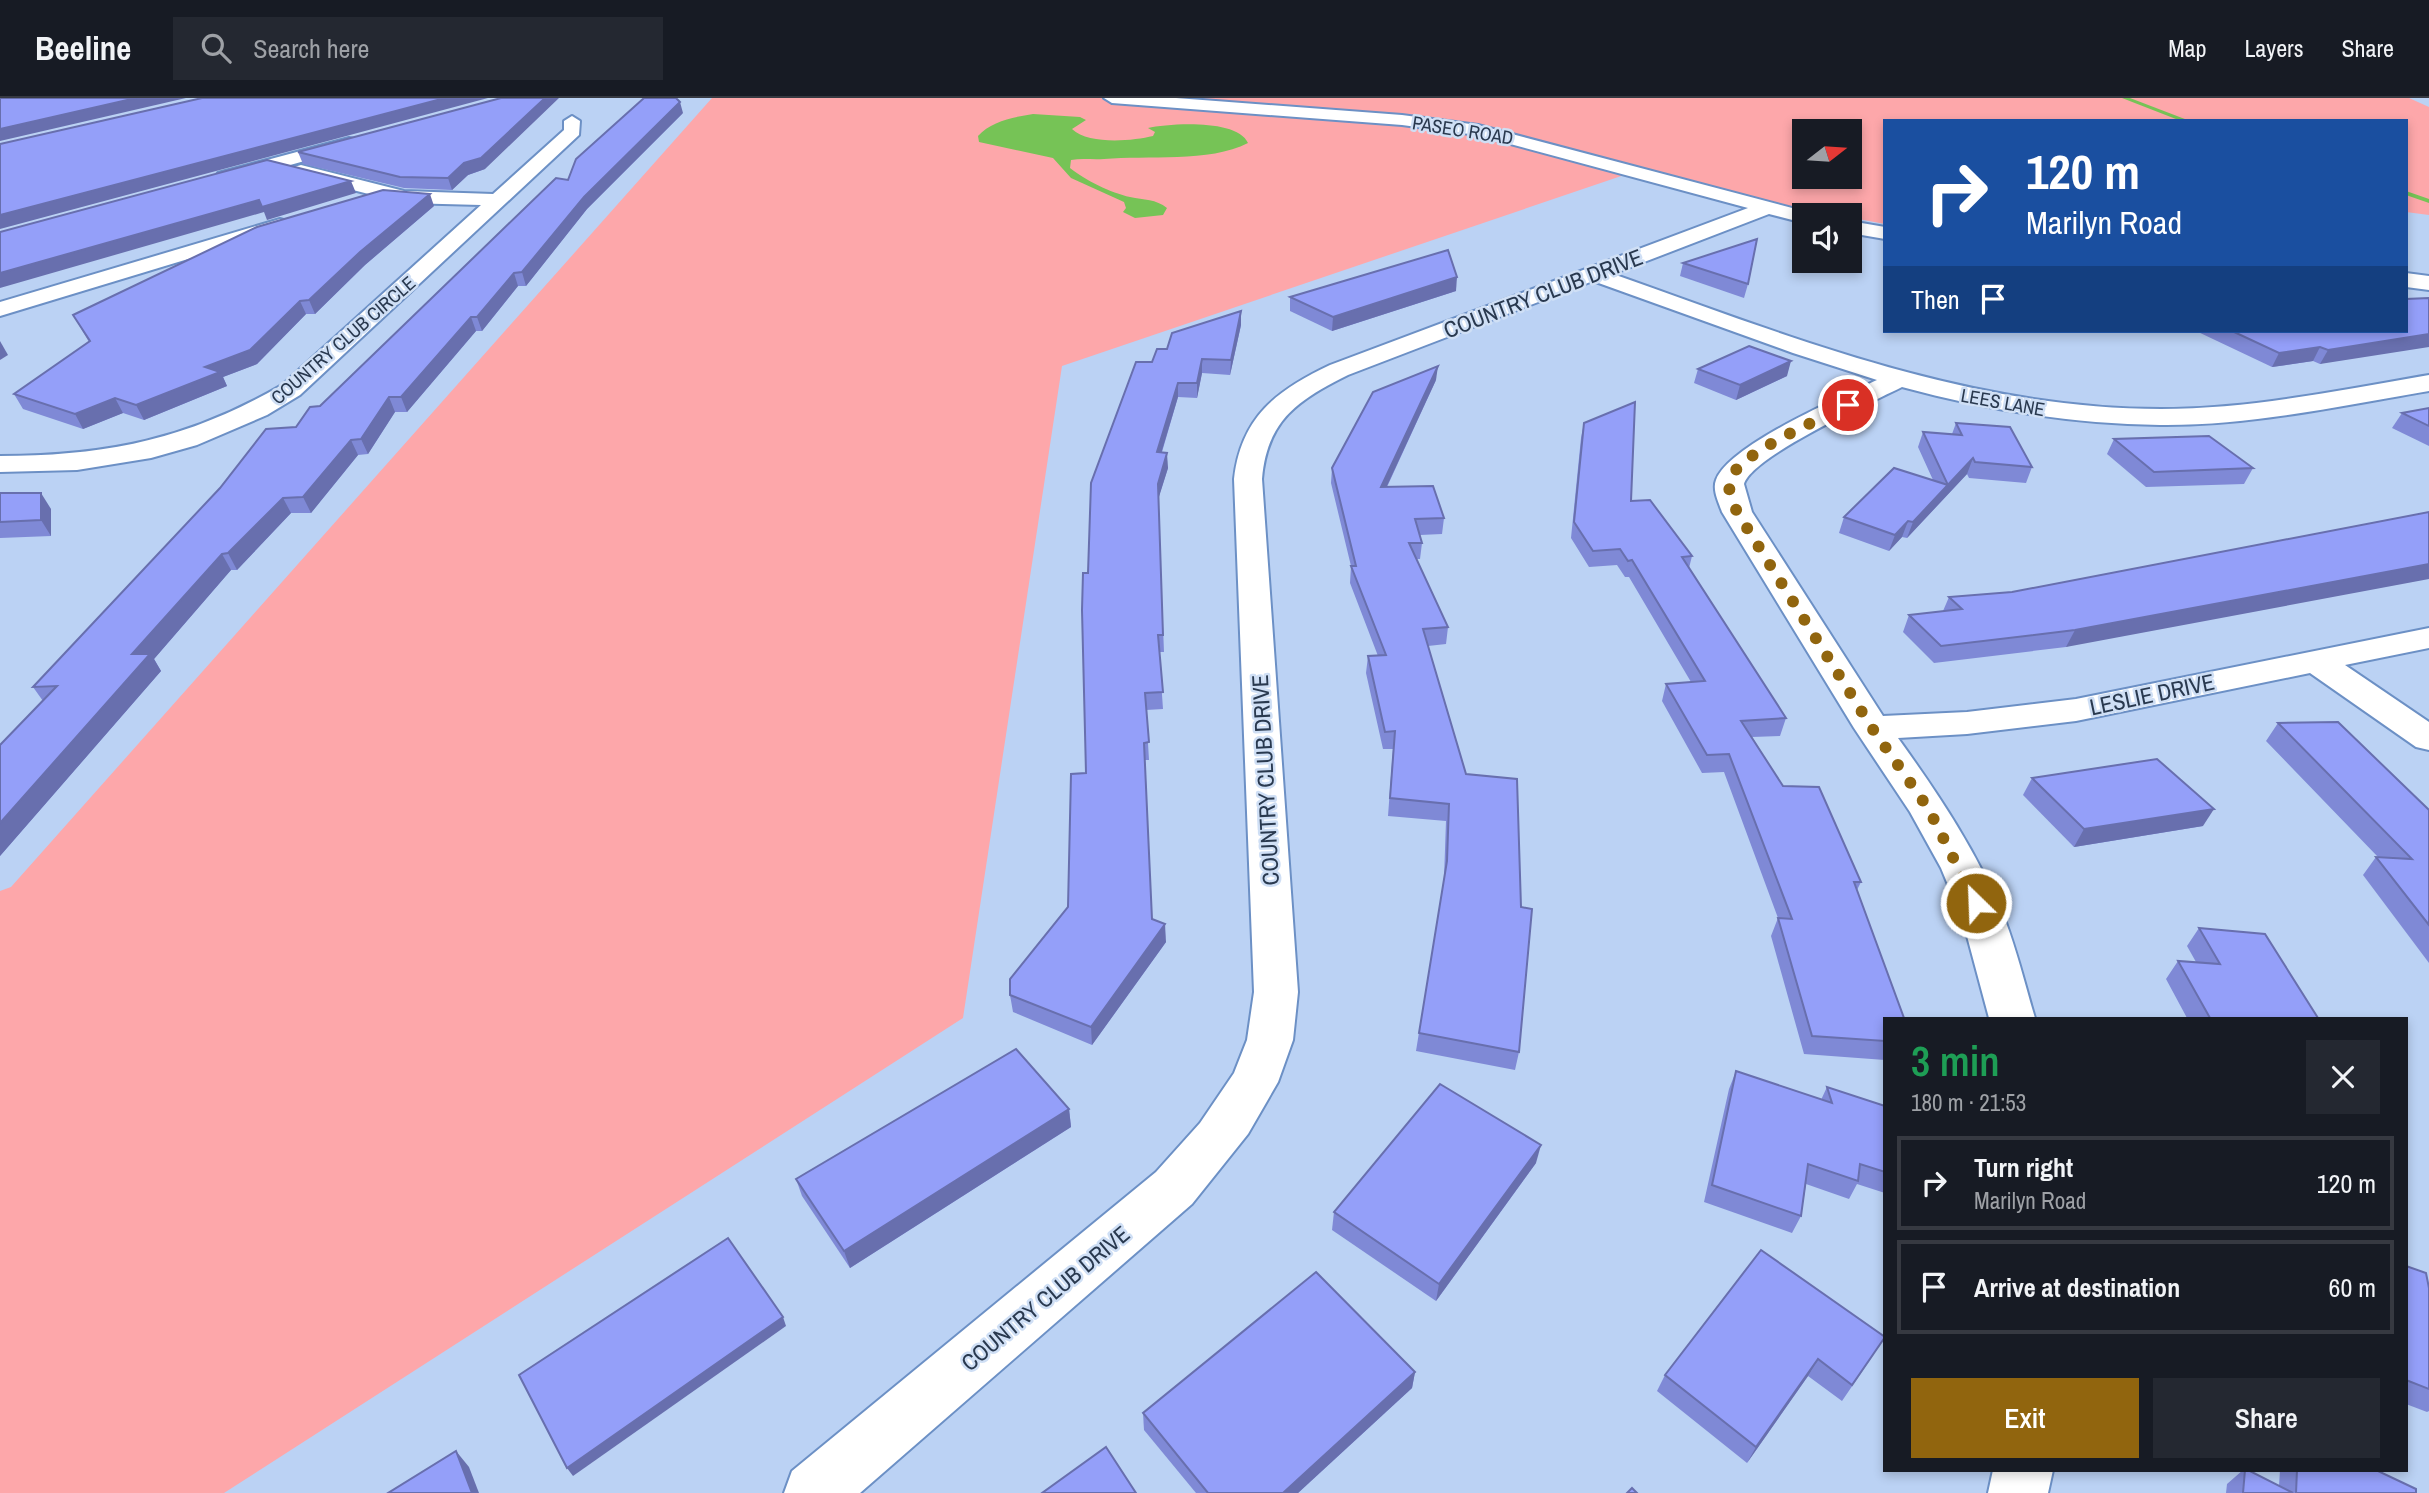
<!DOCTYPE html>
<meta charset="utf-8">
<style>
:root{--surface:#171b24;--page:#242831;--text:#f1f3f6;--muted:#9ea1a6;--line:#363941;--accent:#91650e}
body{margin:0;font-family:"Archivo Narrow",sans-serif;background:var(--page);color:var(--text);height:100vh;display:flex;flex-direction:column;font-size:26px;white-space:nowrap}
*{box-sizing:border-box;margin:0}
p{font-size:23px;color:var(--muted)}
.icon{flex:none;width:38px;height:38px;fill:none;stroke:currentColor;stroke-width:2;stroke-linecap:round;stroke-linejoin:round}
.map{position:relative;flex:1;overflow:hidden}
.drawer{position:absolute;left:1883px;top:919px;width:525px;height:455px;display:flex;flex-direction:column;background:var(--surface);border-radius:0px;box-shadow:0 4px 10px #0003}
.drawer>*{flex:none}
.hud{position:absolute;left:1883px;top:21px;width:525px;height:214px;border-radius:0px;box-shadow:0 4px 10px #0003;background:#1a4fa0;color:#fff;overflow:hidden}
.needle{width:46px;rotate:73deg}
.buttons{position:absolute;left:1792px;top:21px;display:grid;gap:14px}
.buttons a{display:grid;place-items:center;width:70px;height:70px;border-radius:0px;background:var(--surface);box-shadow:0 4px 10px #0003;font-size:35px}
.pin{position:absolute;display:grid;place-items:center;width:60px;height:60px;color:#fff;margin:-30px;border:4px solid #fff;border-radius:50%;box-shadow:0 2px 7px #0007}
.me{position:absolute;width:77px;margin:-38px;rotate:336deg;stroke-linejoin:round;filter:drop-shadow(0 0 5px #0008)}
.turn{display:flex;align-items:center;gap:24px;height:147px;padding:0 28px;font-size:32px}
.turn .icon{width:91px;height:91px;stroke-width:2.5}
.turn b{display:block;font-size:49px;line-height:60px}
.then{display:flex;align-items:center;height:66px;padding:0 28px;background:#0003;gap:14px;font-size:26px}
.round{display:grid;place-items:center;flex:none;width:74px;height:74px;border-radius:0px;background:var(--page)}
.head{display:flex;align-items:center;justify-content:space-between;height:119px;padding:0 28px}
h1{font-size:42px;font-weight:600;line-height:52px;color:#1e9e55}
.primary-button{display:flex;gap:14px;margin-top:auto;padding:14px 28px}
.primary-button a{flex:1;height:80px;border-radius:0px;background:var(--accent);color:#fff;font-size:28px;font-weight:600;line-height:80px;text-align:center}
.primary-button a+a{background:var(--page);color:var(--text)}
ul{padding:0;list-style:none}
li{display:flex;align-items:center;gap:21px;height:94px;margin:0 14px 10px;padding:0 14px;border:4px solid var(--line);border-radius:0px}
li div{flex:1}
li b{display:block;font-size:26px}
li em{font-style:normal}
header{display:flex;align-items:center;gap:42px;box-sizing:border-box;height:98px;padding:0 35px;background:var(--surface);border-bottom:2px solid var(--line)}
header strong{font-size:33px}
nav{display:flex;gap:38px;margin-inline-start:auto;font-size:24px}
.search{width:490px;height:63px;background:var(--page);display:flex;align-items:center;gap:18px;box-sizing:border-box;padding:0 24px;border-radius:0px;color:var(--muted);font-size:26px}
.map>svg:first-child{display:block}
.green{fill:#fda7aa;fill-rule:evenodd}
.water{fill:#76c356}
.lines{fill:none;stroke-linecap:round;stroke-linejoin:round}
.stream{fill:#76c356;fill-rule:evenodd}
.minor-casing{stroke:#6c90c5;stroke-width:4}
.major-casing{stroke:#6c90c5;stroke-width:4}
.minor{fill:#fff;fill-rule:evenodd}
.major{fill:#fff;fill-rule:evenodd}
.wall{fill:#7f89d6}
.shaded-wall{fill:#686fae}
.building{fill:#949ff9;stroke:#686fae;stroke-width:2}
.route{stroke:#91650e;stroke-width:12;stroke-dasharray:0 21.6}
.labels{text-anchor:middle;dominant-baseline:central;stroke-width:5;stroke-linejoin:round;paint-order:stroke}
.far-street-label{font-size:19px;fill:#29394f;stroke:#cfdff5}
.street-label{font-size:23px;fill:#29394f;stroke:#cfdff5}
</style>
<header>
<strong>Beeline</strong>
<div class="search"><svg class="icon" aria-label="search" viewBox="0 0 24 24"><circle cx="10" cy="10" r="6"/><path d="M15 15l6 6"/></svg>Search here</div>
<nav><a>Map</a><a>Layers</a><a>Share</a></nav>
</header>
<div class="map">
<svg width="2429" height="1395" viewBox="0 0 2429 1395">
<rect width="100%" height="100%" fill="#bbd2f4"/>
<!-- green -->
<path class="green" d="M712,0H2409L2429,9V117L2406,114V23H1885V126L1752,101L1642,71L1062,268L963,920L224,1395H0V793L11,789ZM1804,33H1850V79H1804Z"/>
<!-- water -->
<path class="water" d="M1033,16L1080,19L1086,22L1072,31C1089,47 1132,43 1153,38L1155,34L1148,30C1170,25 1238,21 1248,45C1209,65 1147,57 1104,61C1093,62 1082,60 1071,62L1070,70C1085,82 1111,95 1130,99C1144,102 1156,101 1167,110L1163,117L1135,120L1123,114L1126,110L1124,104L1071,80L1053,60L979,44L978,38C991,23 1014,19 1033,16Z"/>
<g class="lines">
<!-- stream -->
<g class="stream">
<polygon points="2122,0 2130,0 2190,23 2181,23"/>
<polygon points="2406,93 2429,101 2429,105 2406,97"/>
</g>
<defs>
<g id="minor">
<path d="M1104,0H1176L1402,17L1478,27L1811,115L1813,117H1804V125L1769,116L1613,176C1791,239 1969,311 2161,311C2251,311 2341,292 2429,277V293C2340,308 2250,328 2160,327C2072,326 1987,312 1902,289C1872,304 1752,358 1744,386L1752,414L1883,618L1967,614L2076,601L2429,530V550L2345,567L2429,624V652L2416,649L2310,575L2076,623L1967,636L1898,640C1939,697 1978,755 2005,822C2017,853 2025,887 2035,920H1989L1963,823L1941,770L1910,714L1854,630L1722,414C1719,405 1712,392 1716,382C1729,347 1841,299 1877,282L1793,255L1593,183L1348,277C1298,302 1267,322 1262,381L1298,894L1293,942L1278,984L1248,1036L1192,1106L860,1395H784L792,1373L1156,1074L1200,1025L1234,975L1247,942L1254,894L1234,381C1241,319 1277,292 1330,267L1748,110L1477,37L1402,27L1112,5Z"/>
<path d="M572,18L580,23L579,37L300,297L267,317L197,347L151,360L77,372L0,374V358C107,358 189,341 282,287L481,107L404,105L294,77L292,73L294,69L301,67L404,93L493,96L564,32V23Z"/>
<polygon points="280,121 287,123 290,127 287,131 0,218 0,204"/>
<polygon points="1850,123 1885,129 1885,141 1850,135"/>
<polygon points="2406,175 2429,178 2429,192 2406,189"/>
<polygon points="1993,1372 2053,1372 2048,1395 1988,1395"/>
</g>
<polygon id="major" points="349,40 355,41 358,45 355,49 225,85 216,79 218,75"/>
</defs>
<!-- minor casing -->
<use href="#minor" class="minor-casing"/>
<!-- major casing -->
<use href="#major" class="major-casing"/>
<!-- minor -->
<use href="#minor" class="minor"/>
<!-- major -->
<use href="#major" class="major"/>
</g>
<!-- wall -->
<g class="wall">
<polygon points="683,15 587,111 526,188 518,188 482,233 476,233 407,314 395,314 368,356 358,357 311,415 291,415 237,472 231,472 154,561 161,573 0,758 0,648 43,603 33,589 296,329 320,308 568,82"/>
<polygon points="298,54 485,71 468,77 452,92 404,90 303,66"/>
<polygon points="434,108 365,167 315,216 306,216 257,266 223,279 227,288 144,322 123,315 83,331 23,311 14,296 89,244 73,217"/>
<polygon points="1683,165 1748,186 1744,200 1680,178"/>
<polygon points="1456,193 1332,233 1290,213 1290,199"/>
<polygon points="1241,213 1241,227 1230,277 1202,275 1197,300 1178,299 1162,354 1168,370 1158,401 1164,554 1159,554 1163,611 1146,612 1149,662 1145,662 1152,821 1166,844 1092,947 1013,914 1010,897 1068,809 1086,675 1088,475 1152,264 1167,251"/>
<polygon points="2196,233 2406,233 2320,266 2313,263 2272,269"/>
<polygon points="1698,271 1787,278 1736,302 1694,285"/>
<polygon points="1436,282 1387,389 1444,420 1442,436 1420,437 1422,445 1420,461 1416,461 1448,529 1446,546 1428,548 1519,954 1515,972 1416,953 1444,780 1446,723 1388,718 1393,651 1383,651 1366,575 1368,558 1378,558 1350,485 1351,468 1331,385 1332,370"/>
<polygon points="2429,310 2429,348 2392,330 2402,315"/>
<polygon points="1584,325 1631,403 1692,458 1689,470 1786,620 1780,638 1752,639 1783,688 1861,784 1857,792 1885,920 1885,962 1804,956 1771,838 1778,820 1724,674 1702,675 1662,603 1666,586 1691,584 1629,479 1625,479 1617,467 1589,469 1571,440 1581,340"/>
<polygon points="1956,325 2032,369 2026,385 1969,380 1967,376 1907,440 1902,439 1889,453 1839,435 1844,419 1933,382 1918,349 1923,334 1952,336"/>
<polygon points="2114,341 2253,370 2244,386 2146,389 2107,356"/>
<polygon points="0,395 51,411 51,438 0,440"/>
<polygon points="2429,414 2066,549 1934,565 1903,534 1909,517 1943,513 1949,499 2012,494"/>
<polygon points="2278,625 2429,712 2429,865 2363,777 2376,759 2378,759 2266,643"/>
<polygon points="2032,680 2203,728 2074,749 2023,697"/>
<polygon points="2199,830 2318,920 2187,920 2166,881 2178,863 2196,864 2187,848"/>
<polygon points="1736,973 1821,1002 1827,989 1885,1008 1885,1095 1857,1086 1849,1101 1806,1086 1801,1118 1792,1135 1704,1104 1729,991"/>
<polygon points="1069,1011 1071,1029 850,1170 802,1098 796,1081"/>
<polygon points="1536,1065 1436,1203 1332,1132 1334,1114"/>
<polygon points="2406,1168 2429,1190 2429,1313 2427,1314 2406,1306"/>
<polygon points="1874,1256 1842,1303 1808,1278 1747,1365 1657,1293 1665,1277"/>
<polygon points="1415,1274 1412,1290 1298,1395 1196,1395 1144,1332 1143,1315"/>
<polygon points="2243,1372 2248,1372 2279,1388 2280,1372 2376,1372 2416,1395 2226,1395 2227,1386"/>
</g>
<!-- shaded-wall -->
<g class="shaded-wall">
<polygon points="136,0 186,0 0,43 0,31"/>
<polygon points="445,0 488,0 0,131 0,117"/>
<polygon points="545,0 559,0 485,71 468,77 452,92 448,80 464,65"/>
<polygon points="680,4 683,15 587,111 526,188 522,174 584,99"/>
<polygon points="351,83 356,95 267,122 264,114 0,190 0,175 259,102"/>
<polygon points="430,96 434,108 365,167 315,216 309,202 360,154"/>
<polygon points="514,175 518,188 482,233 477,219"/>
<polygon points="1457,179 1456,193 1332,233 1333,219"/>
<polygon points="300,203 306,216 257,266 223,279 227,288 144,322 136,307 205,269"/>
<polygon points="1241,213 1241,227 1230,277 1231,262"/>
<polygon points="471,219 476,233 407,314 401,299"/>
<polygon points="2429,236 2429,249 2320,266 2328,252"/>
<polygon points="0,243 8,257 0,262"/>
<polygon points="2320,249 2313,263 2272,269 2279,255"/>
<polygon points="1202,261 1202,275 1197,300 1197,285"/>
<polygon points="1791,263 1787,278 1736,302 1740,287"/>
<polygon points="1438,268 1436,282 1379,405 1381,389"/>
<polygon points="1178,285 1178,299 1157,369 1157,354"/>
<polygon points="389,299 395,314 368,356 361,341"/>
<polygon points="115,300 123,315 83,331 75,316"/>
<polygon points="351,342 358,357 311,415 303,399"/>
<polygon points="1167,355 1168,370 1158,402 1158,386"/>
<polygon points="1973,360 1967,376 1907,440 1913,424"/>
<polygon points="41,395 51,411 51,438 41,422"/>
<polygon points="283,400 291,415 237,472 228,455"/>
<polygon points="1908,423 1902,439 1889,453 1895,437"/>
<polygon points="222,456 231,472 154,561 161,573 0,758 0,725 132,556"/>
<polygon points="2429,466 2429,481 2066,549 2075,532"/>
<polygon points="2214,711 2203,728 2074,749 2084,731"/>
<polygon points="1165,826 1166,844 1092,947 1091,929"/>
<polygon points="1069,1011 1071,1029 850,1170 844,1153"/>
<polygon points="1541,1047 1536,1065 1436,1203 1439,1186"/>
<polygon points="783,1219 786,1228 573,1378 567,1370"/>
<polygon points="1818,1261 1808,1278 1747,1365 1756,1349"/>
<polygon points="1415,1274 1412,1290 1298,1395 1283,1395"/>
<polygon points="456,1353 469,1369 479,1395 472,1395"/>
</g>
<!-- building -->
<g class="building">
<polygon points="0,0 136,0 0,31"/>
<polygon points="202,0 445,0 0,117 0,46"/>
<polygon points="501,0 545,0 481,60 464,65 448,80 400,79 298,54"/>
<polygon points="644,0 676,0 680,4 584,99 522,174 514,175 477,219 471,219 401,299 389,299 361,341 351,342 303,399 283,400 228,455 222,456 132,556 150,556 0,725 0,647 57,588 33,589 220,390 266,331 296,329 310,309 320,308 556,80 568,82 576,61"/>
<polygon points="267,62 351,83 262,109 259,102 0,175 0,134"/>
<polygon points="383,92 430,96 360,154 309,202 300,203 250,252 205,269 220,274 136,307 115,300 75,316 14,296 90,243 73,217 257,129"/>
<polygon points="1757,141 1748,186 1683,165"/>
<polygon points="1448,152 1457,179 1333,219 1290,199"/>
<polygon points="2429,200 2429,236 2328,252 2320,249 2279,255 2232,233 2406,233 2406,201"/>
<polygon points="1241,213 1231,262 1202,261 1197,285 1178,285 1157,354 1167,355 1158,386 1163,537 1158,537 1163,594 1145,595 1149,644 1144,645 1152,821 1165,826 1091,929 1010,897 1010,881 1068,809 1071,676 1086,675 1082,512 1083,475 1088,475 1091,385 1136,264 1152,264 1157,251 1167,251 1172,235"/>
<polygon points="1749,248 1791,263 1740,287 1698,271"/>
<polygon points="1438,268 1381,389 1433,388 1444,420 1415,421 1422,445 1409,445 1448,529 1423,531 1466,676 1517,681 1521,809 1532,811 1519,954 1419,935 1447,763 1449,706 1390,700 1395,633 1385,634 1368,558 1386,557 1351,468 1356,468 1332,370 1373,294"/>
<polygon points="1635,304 1631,403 1650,402 1692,458 1682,459 1786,620 1741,623 1783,688 1819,689 1861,784 1854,784 1904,920 1885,920 1885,943 1812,938 1778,820 1792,821 1729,656 1707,657 1666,586 1705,583 1632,462 1628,463 1620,451 1593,453 1574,424 1584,325"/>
<polygon points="2429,310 2429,328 2402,315"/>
<polygon points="1956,325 2010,329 2032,369 1975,364 1973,360 1913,424 1908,423 1895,437 1844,419 1894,370 1948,387 1923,334 1962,337"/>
<polygon points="2209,338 2253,370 2154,374 2114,341"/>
<polygon points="0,395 41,395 41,422 0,424"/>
<polygon points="2429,414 2429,466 2075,532 1941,548 1909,517 1962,511 1949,499 2012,494"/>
<polygon points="2338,624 2429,712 2429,827 2376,759 2412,761 2278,625"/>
<polygon points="2157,661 2214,711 2084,731 2032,680"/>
<polygon points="2199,830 2265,836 2318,920 2210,920 2178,863 2220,866"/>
<polygon points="1016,951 1069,1011 844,1153 796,1081"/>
<polygon points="1736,973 1832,1005 1827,989 1885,1008 1885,1074 1860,1066 1858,1083 1808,1066 1801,1118 1712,1087"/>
<polygon points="1440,986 1541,1047 1439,1186 1334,1114"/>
<polygon points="728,1140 783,1219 567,1370 519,1277"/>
<polygon points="1761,1152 1885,1239 1852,1287 1818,1261 1756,1349 1665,1277"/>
<polygon points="2406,1168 2426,1175 2429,1190 2429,1291 2406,1282"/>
<polygon points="1316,1174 1415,1274 1283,1395 1208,1395 1143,1315"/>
<polygon points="1106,1349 1136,1395 1042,1395"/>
<polygon points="456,1353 472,1395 388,1395"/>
<polygon points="2245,1372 2248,1372 2293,1395 2243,1395"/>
<polygon points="2297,1372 2376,1372 2416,1391 2416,1395 2296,1395"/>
<polygon points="1632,1390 1637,1395 1627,1395"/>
</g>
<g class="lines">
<!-- route -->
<path class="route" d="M1848,307C1822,321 1738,355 1730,382C1727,393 1733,404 1737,414L1872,630L1928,710L1976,805"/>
</g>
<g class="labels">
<!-- far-street labels -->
<g class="far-street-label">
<text transform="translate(1463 32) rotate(9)">PASEO ROAD</text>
<text transform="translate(343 242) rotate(-41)">COUNTRY CLUB CIRCLE</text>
<text transform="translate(2003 304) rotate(10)">LEES LANE</text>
</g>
<!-- street labels -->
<g class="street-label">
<text transform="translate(1543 195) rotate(-21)">COUNTRY CLUB DRIVE</text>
<text transform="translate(2152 596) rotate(-12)">LESLIE DRIVE</text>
<text transform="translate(1265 682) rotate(-93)">COUNTRY CLUB DRIVE</text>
<text transform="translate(1045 1200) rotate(-40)">COUNTRY CLUB DRIVE</text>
</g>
</g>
</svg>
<div class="buttons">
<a><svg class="needle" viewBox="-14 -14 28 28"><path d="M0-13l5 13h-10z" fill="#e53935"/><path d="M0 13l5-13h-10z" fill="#9ea1a6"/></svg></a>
<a><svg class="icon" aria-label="sound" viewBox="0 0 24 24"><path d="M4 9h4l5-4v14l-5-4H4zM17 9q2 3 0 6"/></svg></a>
</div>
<div class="pin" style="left:1848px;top:307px;background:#d93025"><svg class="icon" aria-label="arrive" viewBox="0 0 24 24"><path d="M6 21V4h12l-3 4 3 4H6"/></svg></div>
<svg class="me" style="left:1976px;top:805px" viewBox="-20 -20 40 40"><circle r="17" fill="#91650e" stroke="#fff" stroke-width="3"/><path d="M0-11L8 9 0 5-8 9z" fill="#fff"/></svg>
<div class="hud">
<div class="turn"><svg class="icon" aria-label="right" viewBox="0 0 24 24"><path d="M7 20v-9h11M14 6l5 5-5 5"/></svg><div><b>120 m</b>Marilyn Road</div></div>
<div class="then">Then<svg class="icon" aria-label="arrive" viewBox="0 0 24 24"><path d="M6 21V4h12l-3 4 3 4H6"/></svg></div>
</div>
<section class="drawer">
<div class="head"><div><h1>3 min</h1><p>180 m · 21:53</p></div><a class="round"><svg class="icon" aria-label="close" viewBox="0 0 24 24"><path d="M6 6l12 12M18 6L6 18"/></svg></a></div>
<ul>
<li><svg class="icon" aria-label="right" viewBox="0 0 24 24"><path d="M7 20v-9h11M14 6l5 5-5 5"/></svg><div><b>Turn right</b><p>Marilyn Road</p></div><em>120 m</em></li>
<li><svg class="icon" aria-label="arrive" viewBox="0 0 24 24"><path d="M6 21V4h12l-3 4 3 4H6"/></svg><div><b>Arrive at destination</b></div><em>60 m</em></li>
</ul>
<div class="primary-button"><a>Exit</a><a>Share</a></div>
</section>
</div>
